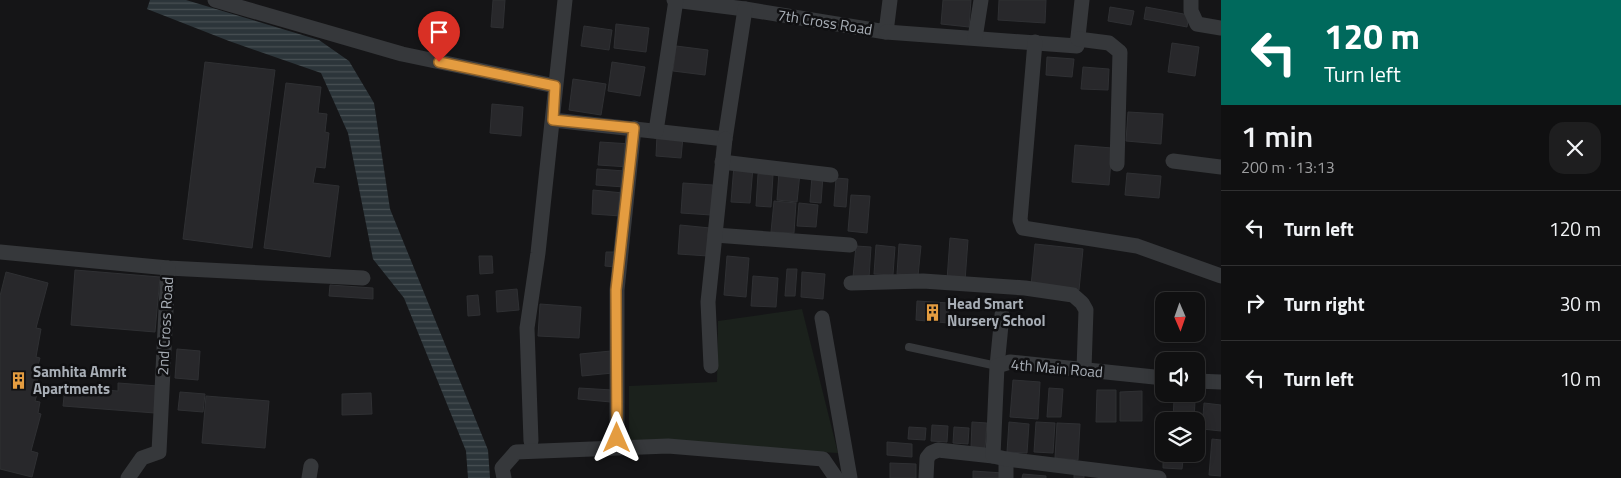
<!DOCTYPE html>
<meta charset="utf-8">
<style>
:root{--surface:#101011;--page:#1e1e1f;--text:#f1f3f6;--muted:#9c9d9f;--line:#303031}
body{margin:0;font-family:"Titillium Web",sans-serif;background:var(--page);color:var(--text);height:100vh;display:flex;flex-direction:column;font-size:19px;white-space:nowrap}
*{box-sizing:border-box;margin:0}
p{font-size:16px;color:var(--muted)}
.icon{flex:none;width:28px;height:28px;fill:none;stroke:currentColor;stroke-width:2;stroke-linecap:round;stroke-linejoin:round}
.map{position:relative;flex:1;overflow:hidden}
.sheet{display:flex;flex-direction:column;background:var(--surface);width:400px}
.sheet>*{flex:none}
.banner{background:#00695c;color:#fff;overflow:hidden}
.needle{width:32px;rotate:178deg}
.fabs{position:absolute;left:1155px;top:292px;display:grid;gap:10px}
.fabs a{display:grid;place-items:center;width:50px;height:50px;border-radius:10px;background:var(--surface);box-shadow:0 2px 12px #0003,0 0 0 1px var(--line);font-size:25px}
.pin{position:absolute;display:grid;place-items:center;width:42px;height:42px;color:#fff;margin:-51px -21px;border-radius:50% 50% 50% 0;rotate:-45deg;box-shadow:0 0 5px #0007}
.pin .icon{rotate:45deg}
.me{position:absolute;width:55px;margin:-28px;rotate:0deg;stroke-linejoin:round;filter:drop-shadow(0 0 4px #0008)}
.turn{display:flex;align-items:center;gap:18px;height:105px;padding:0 20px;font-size:22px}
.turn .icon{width:65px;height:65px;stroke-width:2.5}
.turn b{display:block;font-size:35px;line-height:42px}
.round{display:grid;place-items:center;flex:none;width:52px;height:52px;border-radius:15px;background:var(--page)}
.summary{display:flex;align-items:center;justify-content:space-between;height:85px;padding:0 20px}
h1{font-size:30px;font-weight:600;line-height:38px}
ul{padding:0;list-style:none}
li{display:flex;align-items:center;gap:15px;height:75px;padding:0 20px;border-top:1px solid var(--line)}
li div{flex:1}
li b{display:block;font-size:19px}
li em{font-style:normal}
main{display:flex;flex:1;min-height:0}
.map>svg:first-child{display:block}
.green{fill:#1b211c}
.water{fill:url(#water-rules)}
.building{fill:#28282b;stroke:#2f3033}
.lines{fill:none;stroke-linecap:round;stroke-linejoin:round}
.service{stroke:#36383b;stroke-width:8}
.minor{stroke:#36383b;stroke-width:15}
.route-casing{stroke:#94652a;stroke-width:12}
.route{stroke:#e49c40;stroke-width:9}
.labels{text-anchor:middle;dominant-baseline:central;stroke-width:5;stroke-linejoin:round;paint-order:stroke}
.street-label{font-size:15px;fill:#a8aeb6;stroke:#101012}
.poi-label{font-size:15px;font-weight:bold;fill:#a8aeb6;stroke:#101012;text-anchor:start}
</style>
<main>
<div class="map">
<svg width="1221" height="478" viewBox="0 0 1221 478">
<defs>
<pattern id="water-rules" width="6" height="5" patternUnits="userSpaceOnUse" patternTransform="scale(1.25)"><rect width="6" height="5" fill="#2c353a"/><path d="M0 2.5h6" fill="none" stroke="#485054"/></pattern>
</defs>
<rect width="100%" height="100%" fill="#151517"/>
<!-- green -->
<polygon class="green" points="802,309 838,453 629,443 629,386 717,382 718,321"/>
<!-- water -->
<polygon class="water" points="150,0 186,0 319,40 349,61 374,103 390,209 488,450 490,478 468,478 466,451 404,298 373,259 348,133 321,73 229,41 147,9"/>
<!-- building -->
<g class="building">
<polygon points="493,0 505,0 503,28 491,27"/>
<polygon points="943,0 971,0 969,27 941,24"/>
<polygon points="999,0 1046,0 1045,23 998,20"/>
<polygon points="1110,7 1134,11 1131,25 1108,21"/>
<polygon points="1146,7 1189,15 1187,27 1144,19"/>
<polygon points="616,24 649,28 646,52 614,48"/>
<polygon points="584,26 612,30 609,50 581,46"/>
<polygon points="1172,43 1199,47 1195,76 1168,72"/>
<polygon points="676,46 708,50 705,75 673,71"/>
<polygon points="1047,57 1074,59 1072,77 1046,75"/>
<polygon points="205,62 275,70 252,248 183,239"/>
<polygon points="612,62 645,67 640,96 608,91"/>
<polygon points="1083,67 1109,69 1108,90 1081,89"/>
<polygon points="573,79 606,84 601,115 569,110"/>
<polygon points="286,83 321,87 318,113 327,114 325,132 329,133 325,168 316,167 313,183 339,186 330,257 264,248"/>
<polygon points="492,104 523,107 521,136 490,133"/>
<polygon points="1128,112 1163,114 1161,144 1126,141"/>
<polygon points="657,135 683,137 681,158 656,156"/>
<polygon points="600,142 631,144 629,167 598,165"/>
<polygon points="1075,145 1112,148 1109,185 1072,182"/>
<polygon points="734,165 753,167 750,203 731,202"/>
<polygon points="597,169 625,171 624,187 596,185"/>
<polygon points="779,172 800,173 797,202 777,200"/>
<polygon points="1127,173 1161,176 1159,198 1125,195"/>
<polygon points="758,174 773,175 771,207 756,206"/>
<polygon points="812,176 823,176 821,203 810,202"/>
<polygon points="836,178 848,179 846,207 834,206"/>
<polygon points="683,183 713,185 711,215 681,213"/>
<polygon points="593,190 623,193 621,216 592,214"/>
<polygon points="851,195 870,196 867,233 848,231"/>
<polygon points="774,201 796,203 794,233 771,232"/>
<polygon points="799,203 818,205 816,227 797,226"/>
<polygon points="680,225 710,228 708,256 678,254"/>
<polygon points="950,238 968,240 965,281 947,280"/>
<polygon points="899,244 921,246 918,276 897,274"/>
<polygon points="1035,244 1083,249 1079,290 1031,286"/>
<polygon points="876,245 895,247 893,275 874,274"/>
<polygon points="856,246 871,247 869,278 853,277"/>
<polygon points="606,252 617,252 616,267 605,266"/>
<polygon points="479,256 492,256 493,273 480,274"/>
<polygon points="727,256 749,258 746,297 724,295"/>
<polygon points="787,269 797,269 795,296 785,296"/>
<polygon points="75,270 160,277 155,332 71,325"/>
<polygon points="6,272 48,283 36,328 41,329 36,357 40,358 36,373 39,374 36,386 39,387 35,401 40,402 38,413 41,414 31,451 38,453 32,477 0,469 0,296"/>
<polygon points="802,272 825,274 823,299 801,297"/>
<polygon points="753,276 778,278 776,307 751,306"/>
<polygon points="330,285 373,288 373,299 329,296"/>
<polygon points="517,289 519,310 497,312 496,291"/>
<polygon points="478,295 480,315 468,316 467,296"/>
<polygon points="917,301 949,303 948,323 916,320"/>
<polygon points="540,304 581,307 579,338 538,336"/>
<polygon points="177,349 200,351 198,380 175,378"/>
<polygon points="611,351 613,373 582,376 580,354"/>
<polygon points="1013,380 1040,382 1038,419 1010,417"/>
<polygon points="118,383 158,386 155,413 63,406 65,387 118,391"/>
<polygon points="579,388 612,390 611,402 578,399"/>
<polygon points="1049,388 1063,389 1061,417 1047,417"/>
<polygon points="1097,390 1116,390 1116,422 1096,422"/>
<polygon points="1142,391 1142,421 1120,421 1120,392"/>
<polygon points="180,392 205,394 203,412 178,410"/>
<polygon points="371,393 372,414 342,415 342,394"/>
<polygon points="206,396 269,401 265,448 202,443"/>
<polygon points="1174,399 1195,401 1194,421 1173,421"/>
<polygon points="1204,403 1221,405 1221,431 1202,429"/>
<polygon points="972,422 987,423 985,448 971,447"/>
<polygon points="1009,422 1029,424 1027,453 1007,452"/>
<polygon points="1036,422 1055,423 1053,453 1034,452"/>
<polygon points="1057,423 1080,424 1078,460 1055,458"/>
<polygon points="932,425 948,426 947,442 931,441"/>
<polygon points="909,427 926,428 925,440 908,439"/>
<polygon points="954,427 969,428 968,444 953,443"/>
<polygon points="1212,439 1221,440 1221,476 1209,475"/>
<polygon points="887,442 912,444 912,457 887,455"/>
<polygon points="1164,442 1164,454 1185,454 1185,457 1162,455"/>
<polygon points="1163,459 1183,460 1182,469 1163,468"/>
<polygon points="890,463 916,464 916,478 890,478"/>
<polygon points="973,471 1003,473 1003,478 973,478"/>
<polygon points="1023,474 1046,476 1046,478 1022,478"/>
<rect x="1074" y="475" width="10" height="3"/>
</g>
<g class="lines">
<!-- service -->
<polyline class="service" points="909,347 997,366"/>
<!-- minor -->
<g class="minor">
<polyline points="215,0 402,54 555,86"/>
<polyline points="674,0 745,9 886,32 890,0"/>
<polyline points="1191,0 1191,11 1197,24 1221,28"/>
<polyline points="886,32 1077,46 1082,0"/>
<polyline points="975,38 981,0"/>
<polyline points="1078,39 1109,43 1120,52 1117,164"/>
<polyline points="1035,42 1020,220 1023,228 1137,246 1221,276"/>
<polyline points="553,120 725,139 745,9"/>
<polyline points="656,131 676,0"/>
<polyline points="1173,161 1221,167"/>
<polyline points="722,162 831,175"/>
<polyline points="715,235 850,245"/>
<polyline points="0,252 168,268 363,278"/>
<polyline points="851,283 923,281 1025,288 1073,295 1082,303 1086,310 1084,369"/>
<polyline points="822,318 850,478"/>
<polyline points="711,366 708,302 725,139"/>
<polyline points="997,366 1002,315"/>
<polyline points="1196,381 1221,382"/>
<polyline points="617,439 617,290 634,128"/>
<polyline points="531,441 527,328 538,253 565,0"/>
<polyline points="128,478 142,458 159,452 168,268"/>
<polyline points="309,478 311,466"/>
<polyline points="504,478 502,468 516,452 668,446 823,459 836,478"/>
<polyline points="926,478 927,458 931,453 938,450 993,456"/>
<polyline points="1006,478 1006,459"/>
<polyline points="1159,478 1006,459 993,456 997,366 1010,362 1164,378"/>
</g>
</g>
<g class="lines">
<defs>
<polyline id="route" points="439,62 555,86 553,120 634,128 616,290 617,438"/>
</defs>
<!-- route casing -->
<use href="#route" class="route-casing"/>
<!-- route -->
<use href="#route" class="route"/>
</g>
<!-- icons -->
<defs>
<symbol id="building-bare" viewBox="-9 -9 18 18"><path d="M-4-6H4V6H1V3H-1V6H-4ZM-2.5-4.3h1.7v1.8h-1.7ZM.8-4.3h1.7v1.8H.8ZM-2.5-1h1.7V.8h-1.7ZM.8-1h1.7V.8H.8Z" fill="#e49c40" stroke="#101012" stroke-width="2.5" paint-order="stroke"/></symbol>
</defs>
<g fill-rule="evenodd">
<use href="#building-bare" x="920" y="300" width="25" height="25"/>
<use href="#building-bare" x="6" y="368" width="25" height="25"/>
</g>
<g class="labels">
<!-- street labels -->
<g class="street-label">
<text transform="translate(825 22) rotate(9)">7th Cross Road</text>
<text transform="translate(165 326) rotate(-87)">2nd Cross Road</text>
<text transform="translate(1057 368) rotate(5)">4th Main Road</text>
</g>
<!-- poi labels -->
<g class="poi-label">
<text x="947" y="303">Head Smart<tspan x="947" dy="17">Nursery School</tspan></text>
<text x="33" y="371">Samhita Amrit<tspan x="33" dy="17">Apartments</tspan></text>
</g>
</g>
</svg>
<div class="fabs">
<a><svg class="needle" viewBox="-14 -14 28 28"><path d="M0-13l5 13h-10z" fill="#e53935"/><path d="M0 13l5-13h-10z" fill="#9c9d9f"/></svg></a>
<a><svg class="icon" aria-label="sound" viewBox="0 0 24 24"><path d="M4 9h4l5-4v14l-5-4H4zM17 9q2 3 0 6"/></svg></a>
<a><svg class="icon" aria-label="layers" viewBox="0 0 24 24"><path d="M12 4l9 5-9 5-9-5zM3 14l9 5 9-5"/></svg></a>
</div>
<div class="pin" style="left:439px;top:62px;background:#d93025"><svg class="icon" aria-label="arrive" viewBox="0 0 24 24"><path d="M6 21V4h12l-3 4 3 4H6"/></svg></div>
<svg class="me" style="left:617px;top:438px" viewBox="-20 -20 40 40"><path d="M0-17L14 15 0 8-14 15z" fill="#e49c40" stroke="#fff" stroke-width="4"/></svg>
</div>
<section class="sheet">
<div class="banner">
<div class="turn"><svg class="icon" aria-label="left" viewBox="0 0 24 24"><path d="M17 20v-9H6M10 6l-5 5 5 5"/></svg><div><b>120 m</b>Turn left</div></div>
</div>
<div class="summary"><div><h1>1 min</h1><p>200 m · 13:13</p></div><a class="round"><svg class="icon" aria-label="close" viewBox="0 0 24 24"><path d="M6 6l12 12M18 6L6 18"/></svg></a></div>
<ul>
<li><svg class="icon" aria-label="left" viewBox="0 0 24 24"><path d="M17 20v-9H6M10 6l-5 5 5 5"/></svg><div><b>Turn left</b></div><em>120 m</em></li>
<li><svg class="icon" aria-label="right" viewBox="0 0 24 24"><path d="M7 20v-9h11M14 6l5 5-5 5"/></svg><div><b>Turn right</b></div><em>30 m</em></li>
<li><svg class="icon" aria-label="left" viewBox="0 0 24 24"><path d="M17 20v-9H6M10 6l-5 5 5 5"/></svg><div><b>Turn left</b></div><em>10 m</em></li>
</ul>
</section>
</main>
